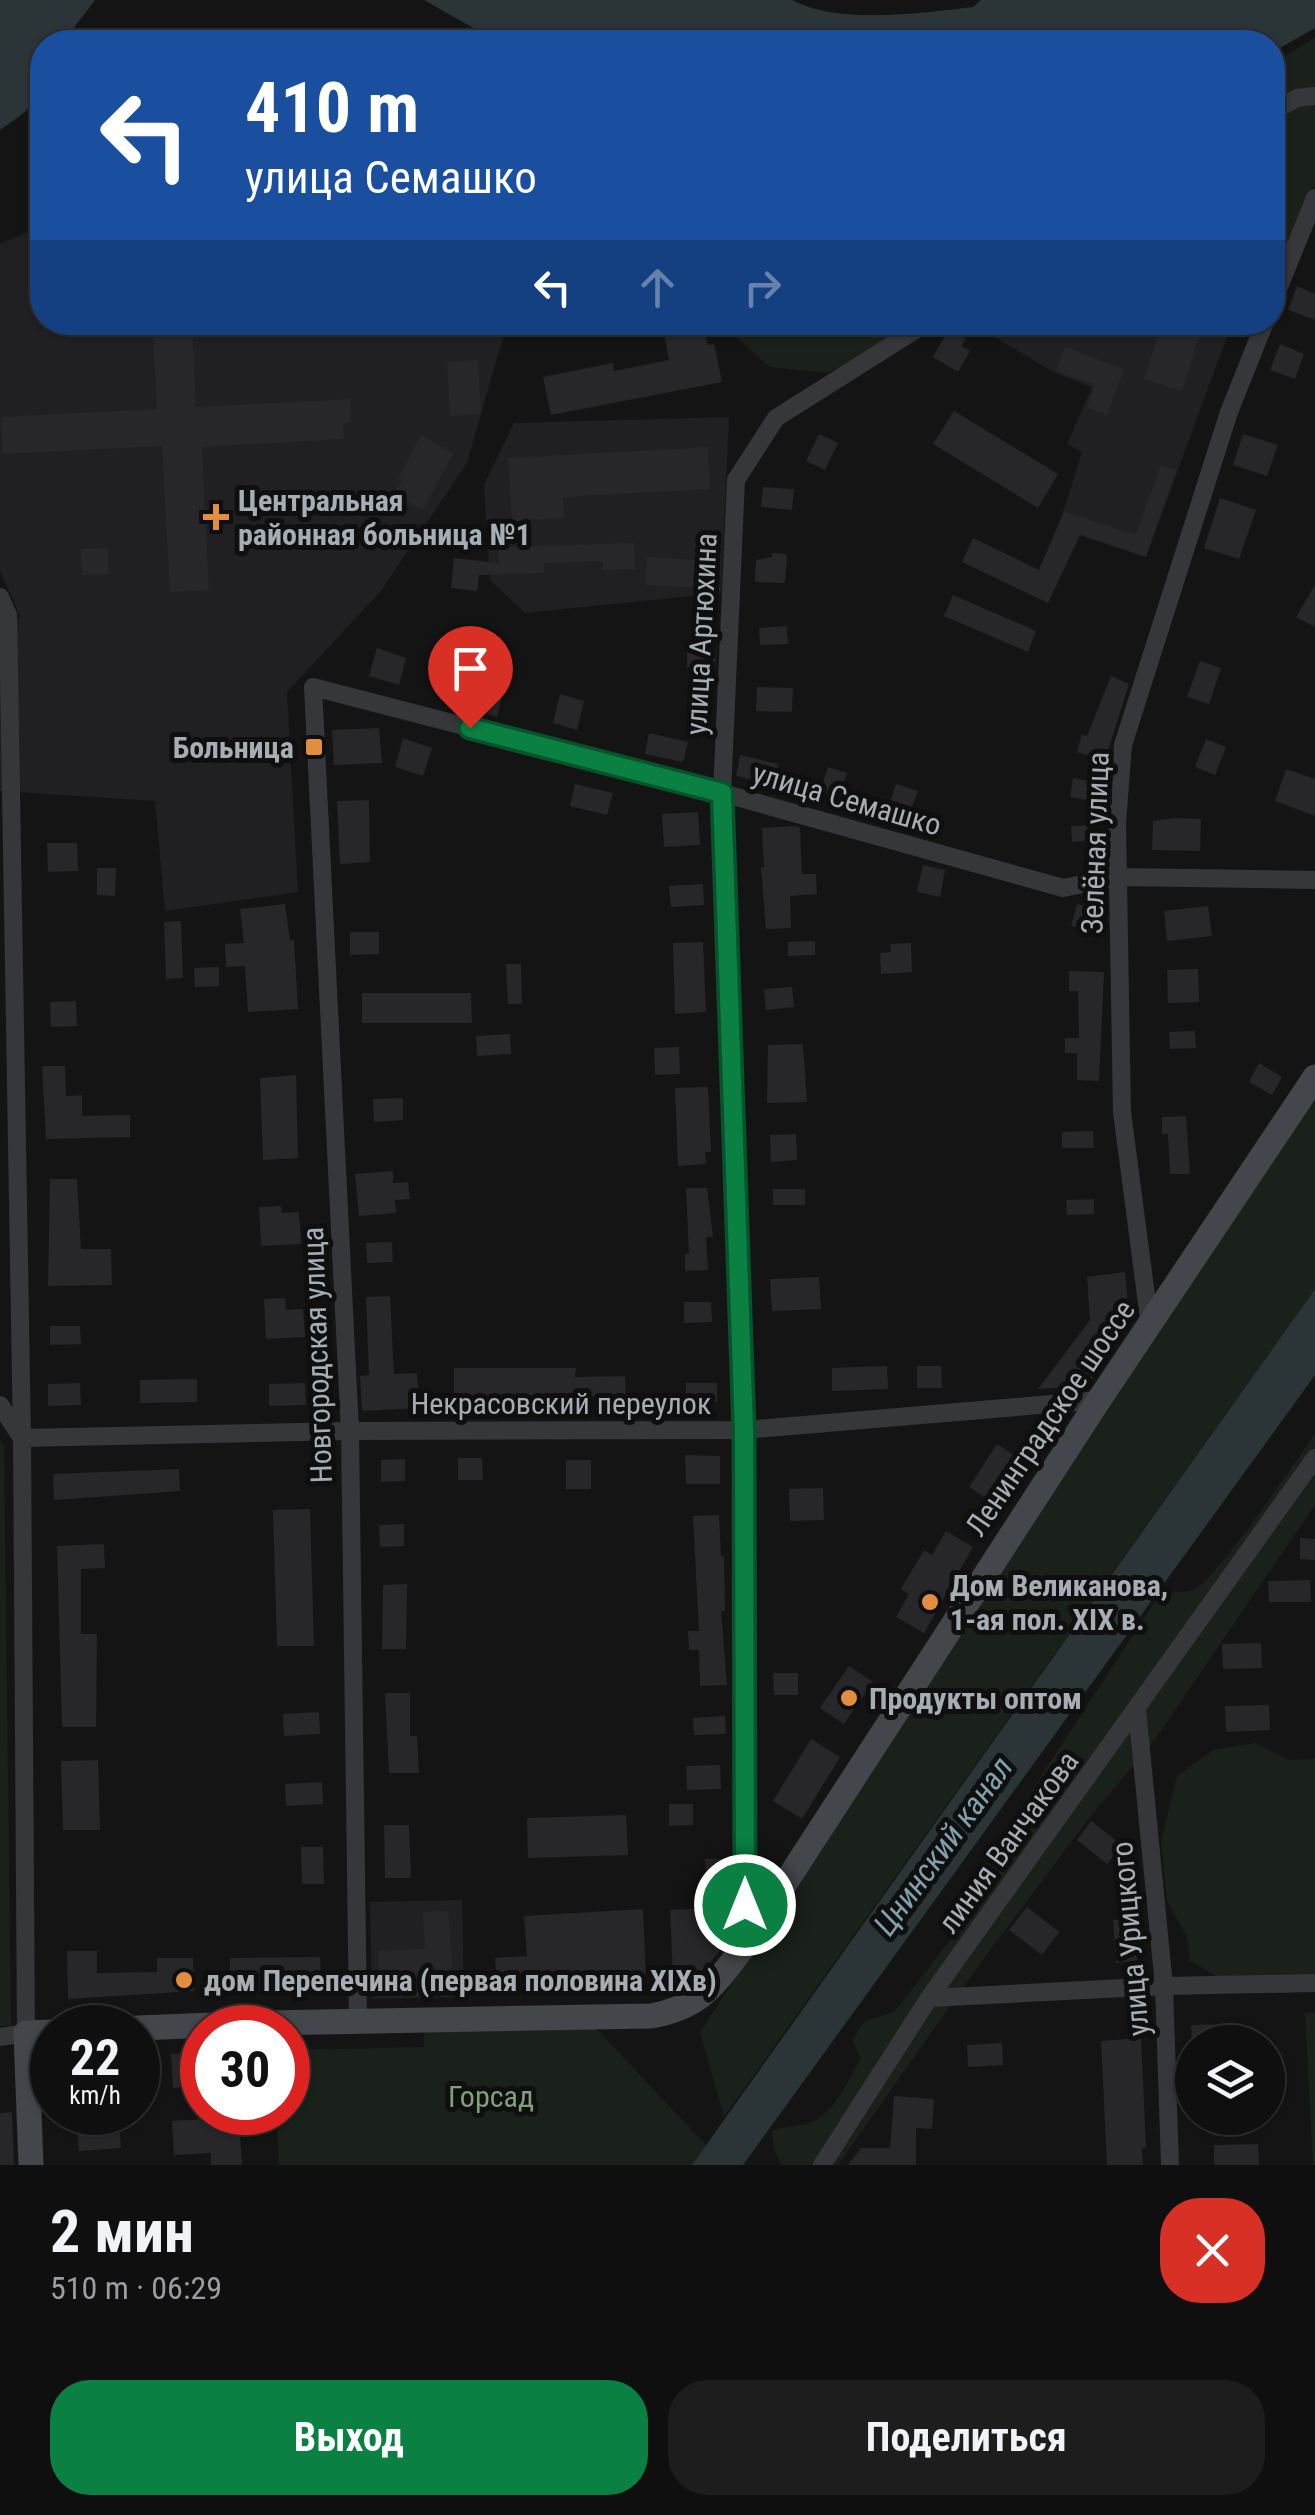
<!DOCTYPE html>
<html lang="ru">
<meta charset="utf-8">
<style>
:root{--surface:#0f0f10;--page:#1d1d1e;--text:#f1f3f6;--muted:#9b9c9f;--line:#2f2f30;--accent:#0b8043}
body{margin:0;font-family:"Roboto Condensed",sans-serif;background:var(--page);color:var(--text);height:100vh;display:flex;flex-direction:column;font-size:38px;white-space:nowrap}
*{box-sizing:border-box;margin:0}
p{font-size:32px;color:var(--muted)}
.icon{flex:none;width:55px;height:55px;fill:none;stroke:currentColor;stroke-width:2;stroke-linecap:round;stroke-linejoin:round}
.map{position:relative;height:2165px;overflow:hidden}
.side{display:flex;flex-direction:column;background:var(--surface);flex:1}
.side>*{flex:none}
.banner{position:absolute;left:30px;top:30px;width:1255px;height:305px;border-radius:40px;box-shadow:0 2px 8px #0004,0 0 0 2px var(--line);background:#1a4fa0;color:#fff;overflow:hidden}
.buttons{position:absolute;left:1175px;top:2025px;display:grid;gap:20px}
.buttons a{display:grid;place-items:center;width:110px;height:110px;border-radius:50%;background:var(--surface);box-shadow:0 2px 8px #0004,0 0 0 2px var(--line);font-size:50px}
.speed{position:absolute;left:30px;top:2005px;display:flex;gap:20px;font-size:50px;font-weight:700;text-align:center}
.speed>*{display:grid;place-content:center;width:130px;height:130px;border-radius:50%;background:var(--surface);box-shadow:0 2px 8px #0004,0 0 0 2px var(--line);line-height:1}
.speed small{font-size:25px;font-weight:400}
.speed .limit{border:15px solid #d22;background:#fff;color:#111}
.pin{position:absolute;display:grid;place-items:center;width:85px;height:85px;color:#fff;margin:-102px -42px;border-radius:50% 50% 50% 0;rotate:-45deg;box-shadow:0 0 10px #0007}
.pin .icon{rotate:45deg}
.me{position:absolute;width:110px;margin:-55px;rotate:0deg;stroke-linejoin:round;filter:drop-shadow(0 0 8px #0008)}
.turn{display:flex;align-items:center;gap:35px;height:210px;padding:0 50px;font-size:45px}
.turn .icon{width:130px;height:130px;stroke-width:2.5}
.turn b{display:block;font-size:70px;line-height:85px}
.lanes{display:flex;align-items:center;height:95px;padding:0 50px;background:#0003;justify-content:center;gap:50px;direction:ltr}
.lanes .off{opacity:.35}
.round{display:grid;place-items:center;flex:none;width:105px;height:105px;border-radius:40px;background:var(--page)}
.overview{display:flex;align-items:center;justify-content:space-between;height:170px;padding:0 50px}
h1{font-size:60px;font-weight:700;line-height:75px}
.cta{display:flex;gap:20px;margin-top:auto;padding:20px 50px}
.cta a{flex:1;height:115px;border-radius:40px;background:var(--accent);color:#fff;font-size:40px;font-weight:700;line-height:115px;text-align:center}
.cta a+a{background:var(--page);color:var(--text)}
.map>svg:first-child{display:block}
.built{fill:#202022}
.green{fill:#1a201a}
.water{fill:#2b3538}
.building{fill:#272729}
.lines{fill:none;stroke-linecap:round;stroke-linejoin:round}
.street{stroke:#35373a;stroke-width:18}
.secondary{stroke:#43464a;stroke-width:25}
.route-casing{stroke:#07532c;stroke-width:25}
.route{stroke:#0b8043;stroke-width:18}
.poi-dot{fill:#e38d3e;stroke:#0f0f10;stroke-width:4}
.labels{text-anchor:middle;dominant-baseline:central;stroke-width:10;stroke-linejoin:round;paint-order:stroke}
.poi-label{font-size:30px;font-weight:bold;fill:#a6adb4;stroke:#0f0f10;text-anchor:start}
.street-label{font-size:30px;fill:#a6adb4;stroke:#0f0f10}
.park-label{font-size:30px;fill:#839e7f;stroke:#0f0f10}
.water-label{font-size:32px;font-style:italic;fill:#80a0ad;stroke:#0f0f10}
</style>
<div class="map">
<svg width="1315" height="2165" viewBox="0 0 1315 2165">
<rect width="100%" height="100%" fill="#141415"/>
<!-- built -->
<g class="built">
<polygon points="42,226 42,322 507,323 467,463 381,591 287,692 298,892 165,911 155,801 0,791 0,648 20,616 0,570 0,244"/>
<polygon points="971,323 1232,323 1146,557 1058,528 1082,452 1067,444 1092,387 1055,373"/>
<polygon points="729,417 721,593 525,613 490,580 484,485 514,423"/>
<polygon points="462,1900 464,1997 372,1999 370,1902"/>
</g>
<!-- green -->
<g class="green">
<polygon points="1315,38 1315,184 1288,246 1273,239 1274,208 1287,171 1273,169 1272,63"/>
<polygon points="721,323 916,323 862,357 827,373 769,367"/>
<polygon points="1315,1094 1315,1289 724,2117 700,2032"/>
<path d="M1315,1434V1505L1154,1741L1090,1817L982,1961L838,2165H781L774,2149L772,2131C785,2124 799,2128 812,2122C836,2111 848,2080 861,2058L853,2041C865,2012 871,2023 895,2011L986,1894L990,1886L985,1868L987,1859L1161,1592C1171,1591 1184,1593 1193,1590C1216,1581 1295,1461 1315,1434Z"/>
<polygon points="0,1440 4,1446 11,2025 0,2026"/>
<polygon points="1255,1743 1289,1760 1315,1759 1315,1974 1221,1979 1190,1961 1187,1937 1167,1901 1161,1841 1177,1776 1213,1750"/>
<polygon points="1305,2013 1315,2013 1315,2165 1313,2165"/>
<polygon points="424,2028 596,2028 706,2145 692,2165 279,2165 276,2113 288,2112 288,2050 424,2047"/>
</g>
<!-- water -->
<g class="water">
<path d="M0,0H95L63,42H42C42,99 48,97 0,130Z"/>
<path d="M424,0H792C839,25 922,13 973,7L981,0H1315V28L1273,52L1272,42H498Z"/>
<polygon points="1315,1289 1315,1375 743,2165 692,2165"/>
</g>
<!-- building -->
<g class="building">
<polygon points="1297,286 1315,294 1315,320 1288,310"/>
<polygon points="152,322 192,322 196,407 350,399 351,422 343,423 344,439 202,447 209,590 170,592 162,446 3,454 1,417 157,409"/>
<polygon points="662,322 703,322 708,345 714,344 722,382 551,415 543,377 613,363 614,371 669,360"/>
<polygon points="1162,324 1199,336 1182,391 1144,379"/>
<polygon points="949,329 966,339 961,346 970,351 958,372 933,357"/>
<polygon points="1280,344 1304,354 1295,379 1270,370"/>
<polygon points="1065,347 1124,369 1107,415 1087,407 1095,385 1056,371"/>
<polygon points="478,360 481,414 450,416 447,362"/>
<polygon points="954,411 1058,474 1038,508 933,444"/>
<polygon points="819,434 838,443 825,470 806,461"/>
<polygon points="1243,434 1278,445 1267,476 1233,465"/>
<polygon points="421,435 454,453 423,510 394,494 402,480 398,478"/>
<polygon points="708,447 710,489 563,497 564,518 512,521 508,458"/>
<polygon points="1161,465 1176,470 1146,557 1080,535 1048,603 962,562 973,538 1039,570 1064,511 1136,535"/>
<polygon points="763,487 794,489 792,510 761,507"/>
<polygon points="1220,498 1256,510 1239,559 1204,548"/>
<polygon points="634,543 635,569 603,570 603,561 544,563 544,573 479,575 477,591 451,588 454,558 499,563 498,547"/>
<polygon points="108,548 109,574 82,575 81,549"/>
<polygon points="772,553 787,554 785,583 755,582 756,560 772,557"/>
<polygon points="647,557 713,561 712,588 646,585"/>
<polygon points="1315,585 1315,627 1296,617"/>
<polygon points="953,595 1036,631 1028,652 944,616"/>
<polygon points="787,626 788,644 760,645 759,628"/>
<polygon points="687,645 716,650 715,669 687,668"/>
<polygon points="377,648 406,658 399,685 369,676"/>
<polygon points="1200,661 1221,668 1209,704 1187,697"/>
<polygon points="1111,676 1129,684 1105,760 1077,752 1082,734 1087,736"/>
<polygon points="475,680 504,689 497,717 466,707"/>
<polygon points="757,687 793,688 792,712 756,711"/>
<polygon points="560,694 584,701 577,730 553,723"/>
<polygon points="379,728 382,763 334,765 332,730"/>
<polygon points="649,733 688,742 683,762 645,754"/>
<polygon points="403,738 432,748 423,776 395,767"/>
<polygon points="1206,739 1226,747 1215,775 1195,767"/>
<polygon points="740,755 778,764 774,784 736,776"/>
<polygon points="828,767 847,773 839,797 820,792"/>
<polygon points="1286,769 1315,779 1315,816 1275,801"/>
<polygon points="1073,778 1102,784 1099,802 1070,797"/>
<polygon points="575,784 613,793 607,815 570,806"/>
<polygon points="896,784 918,791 912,807 891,800"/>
<polygon points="369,800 370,862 340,864 337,801"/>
<polygon points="698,812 700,845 664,847 662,814"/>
<polygon points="1173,818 1201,819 1200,851 1152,850 1153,821"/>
<polygon points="1094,825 1095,840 1072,842 1071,826"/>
<polygon points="795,826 800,828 802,874 816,874 817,894 790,896 791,928 766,929 761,867 764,867 762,828"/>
<polygon points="47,843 77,843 78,871 48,872"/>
<polygon points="923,865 945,870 940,897 917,892"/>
<polygon points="97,868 116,868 115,896 97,895"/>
<polygon points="703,884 704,905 671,907 669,886"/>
<polygon points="285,904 290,940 294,940 298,1009 248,1012 245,966 226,967 225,944 244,943 240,909"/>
<polygon points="1077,904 1100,910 1094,932 1071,926"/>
<polygon points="1208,906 1212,936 1167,941 1164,911"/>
<polygon points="181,921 183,978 166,979 164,922"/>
<polygon points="350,932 379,932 379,954 350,955"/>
<polygon points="815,941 815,955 788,956 788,942"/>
<polygon points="703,942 706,1012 675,1014 673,943"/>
<polygon points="911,943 912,972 881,974 880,953 891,952 890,944"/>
<polygon points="506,964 521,964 522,1004 508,1004"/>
<polygon points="219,967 219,986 195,987 194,968"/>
<polygon points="1198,969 1199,1002 1168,1003 1167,970"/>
<polygon points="1069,971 1104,972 1099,1081 1077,1080 1077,1053 1065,1053 1065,1038 1079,1038 1078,991 1069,991"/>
<polygon points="792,987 794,1007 766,1010 764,989"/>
<polygon points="362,993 471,993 472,1023 362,1023"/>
<polygon points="76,1001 77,1026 51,1027 50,1002"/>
<polygon points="1195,1031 1196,1048 1170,1049 1169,1032"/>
<polygon points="510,1034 511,1054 477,1056 476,1036"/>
<polygon points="803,1044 807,1102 767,1103 768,1045"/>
<polygon points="679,1047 680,1074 655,1075 654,1048"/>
<polygon points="1259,1063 1282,1077 1272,1095 1249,1082"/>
<polygon points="42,1066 65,1066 66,1096 82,1095 82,1116 130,1115 130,1137 46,1139"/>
<polygon points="296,1075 298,1158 263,1160 260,1078"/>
<polygon points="708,1087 711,1152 705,1152 706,1164 678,1166 675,1088"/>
<polygon points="403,1098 403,1120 374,1122 373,1099"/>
<polygon points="1186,1116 1190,1174 1170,1174 1168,1134 1162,1134 1162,1117"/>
<polygon points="1093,1131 1094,1148 1062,1148 1062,1132"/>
<polygon points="796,1134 797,1160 771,1162 770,1135"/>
<polygon points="393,1171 393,1183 408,1182 410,1199 395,1200 396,1213 359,1216 355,1174"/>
<polygon points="50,1179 77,1179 81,1249 111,1249 112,1285 48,1286"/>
<polygon points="686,1188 707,1188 713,1237 706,1237 708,1270 685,1271 685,1254 689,1254"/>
<rect x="773" y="1189" width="32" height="16"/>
<polygon points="1094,1199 1094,1214 1067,1215 1066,1200"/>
<polygon points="281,1206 282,1213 299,1212 301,1244 261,1246 259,1207"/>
<polygon points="392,1242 393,1262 367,1263 366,1243"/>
<polygon points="1125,1272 1130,1325 1103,1364 1086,1386 1038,1389 1090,1320 1087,1277"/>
<polygon points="819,1277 821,1309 772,1311 770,1279"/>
<polygon points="390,1296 394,1374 417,1373 419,1408 362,1411 360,1376 369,1375 366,1297"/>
<polygon points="285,1298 286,1310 303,1309 305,1337 266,1339 264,1299"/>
<polygon points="684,1302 711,1302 712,1322 684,1323"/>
<polygon points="50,1326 80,1326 81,1344 50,1345"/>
<polygon points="887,1366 888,1389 832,1391 832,1368"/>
<polygon points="917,1366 941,1366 942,1388 917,1388"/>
<polygon points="454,1368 576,1368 575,1377 625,1376 626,1398 552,1395 454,1399"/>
<polygon points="197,1379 197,1402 140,1403 140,1380"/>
<polygon points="80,1383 81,1405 48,1406 48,1384"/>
<polygon points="305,1383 306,1405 269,1406 269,1384"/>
<rect x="686" y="1383" width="31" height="19"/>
<polygon points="997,1444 1021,1460 993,1503 969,1487"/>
<polygon points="685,1455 720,1456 720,1484 686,1484"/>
<polygon points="458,1458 482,1458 483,1480 458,1480"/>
<polygon points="405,1459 405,1481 381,1482 381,1460"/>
<rect x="566" y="1460" width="25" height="29"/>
<polygon points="179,1469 180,1491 54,1500 53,1474"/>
<polygon points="823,1488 824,1520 790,1521 789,1489"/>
<polygon points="310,1509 314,1646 277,1646 273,1510"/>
<polygon points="719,1515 721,1556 724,1556 725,1611 721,1611 727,1685 700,1686 699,1650 689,1650 688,1631 699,1631 693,1516"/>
<polygon points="404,1524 404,1546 380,1547 379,1525"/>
<polygon points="946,1531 973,1547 924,1633 896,1617 909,1594 901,1589 924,1550 932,1555"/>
<polygon points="1300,1538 1315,1539 1315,1560 1300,1559"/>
<polygon points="104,1544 105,1568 81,1569 81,1634 97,1634 96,1727 62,1727 57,1546"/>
<polygon points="1310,1580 1311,1602 1269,1602 1268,1581"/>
<polygon points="407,1584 406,1649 382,1649 383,1585"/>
<polygon points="1261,1643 1262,1668 1223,1669 1222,1644"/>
<polygon points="849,1666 873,1682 844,1724 820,1708"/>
<polygon points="773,1673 798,1673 798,1695 774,1695"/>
<polygon points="385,1693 410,1693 410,1736 417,1736 419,1773 389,1773"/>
<polygon points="1269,1705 1270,1730 1226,1732 1225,1706"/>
<polygon points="319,1712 320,1734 284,1736 283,1714"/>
<polygon points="725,1716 726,1734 694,1735 693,1718"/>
<polygon points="811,1739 840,1757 802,1819 773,1801"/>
<polygon points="98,1760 100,1830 63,1830 61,1761"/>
<polygon points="720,1765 721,1789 687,1790 686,1766"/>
<polygon points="322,1782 323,1804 286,1806 285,1784"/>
<polygon points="669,1804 693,1804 693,1825 669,1826"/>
<polygon points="626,1815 628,1855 528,1858 527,1818"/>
<polygon points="1091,1821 1122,1845 1107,1864 1077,1840"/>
<polygon points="384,1825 409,1825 411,1878 385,1878"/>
<polygon points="301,1847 323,1847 324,1884 302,1884"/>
<polygon points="729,1858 731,1936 703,1972 673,1977 670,1910 708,1908 705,1859"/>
<polygon points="1027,1907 1059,1932 1042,1955 1009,1930"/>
<polygon points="643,1909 646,1979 497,1986 495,1958 527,1956 524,1916"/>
<polygon points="448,1911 454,1988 427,1989 427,1995 409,1996 408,1989 380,1990 378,1951 425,1949 423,1912"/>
<polygon points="1134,1919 1137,1961 1116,1963 1113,1920"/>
<polygon points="67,1951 97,1951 97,1973 157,1972 157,1958 193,1958 194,1991 68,1999"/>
<polygon points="320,1957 321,1991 230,1991 230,1958"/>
<polygon points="1230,2024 1230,2042 1192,2042 1191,2025"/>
<polygon points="1141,2038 1146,2148 1142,2148 1143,2165 1107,2165 1101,2041"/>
<polygon points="1002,2043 1003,2065 968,2067 967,2045"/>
<polygon points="202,2052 202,2086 173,2088 171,2054"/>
<polygon points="894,2096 934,2099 932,2129 916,2128 916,2165 848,2165 861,2148 890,2148"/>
<polygon points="12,2112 14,2165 0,2165 0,2113"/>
<polygon points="239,2117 242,2165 211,2165 211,2153 174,2155 172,2121"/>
<polygon points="119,2125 121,2148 79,2151 77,2129"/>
<polygon points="1258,2144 1259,2165 1214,2165 1214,2145"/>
</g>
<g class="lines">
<!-- street -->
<g class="street">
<polyline points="1272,112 1297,98 1315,96"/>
<polyline points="1272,304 1315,198"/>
<polyline points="0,597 8,615 22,1438 26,2033 0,2037"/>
<polyline points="1150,1326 1122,1112 1117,823 1123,745 1229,412 1265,322"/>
<polyline points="0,1405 22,1438 350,1431 744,1430 1099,1400"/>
<polyline points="1137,1709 1164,1986 1170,2165"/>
<polyline points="745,1944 744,1430 722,793 736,480 776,418 928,322"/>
<polyline points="929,1998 1164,1986 1315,1983"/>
<polyline points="358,2021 350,1431 313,687 722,793 1063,888 1118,877 1315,880"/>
<polyline points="822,2165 929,1998 1315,1458"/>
</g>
<!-- secondary -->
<g class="secondary">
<path d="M138,2028L265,2023L651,2016C702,2007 715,1984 745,1945L1099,1400L1315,1077"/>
<polyline points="31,2165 26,2033 52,2032"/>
</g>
</g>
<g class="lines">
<defs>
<polyline id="route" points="470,728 722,793 744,1430 745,1905"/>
</defs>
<!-- route casing -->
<use href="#route" class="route-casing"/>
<!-- route -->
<use href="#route" class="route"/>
</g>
<!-- markers -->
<g class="poi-dot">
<path d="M211 502h10v10h10v10h-10v10h-10v-10h-10v-10h10z"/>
<rect x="304" y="737" width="20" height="20" rx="5"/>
<circle cx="930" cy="1602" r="10"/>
<circle cx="849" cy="1698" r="10"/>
<circle cx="184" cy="1980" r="10"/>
</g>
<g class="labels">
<!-- poi labels -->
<g class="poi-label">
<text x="238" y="500">Центральная<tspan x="238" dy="34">районная больница №1</tspan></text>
<text x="294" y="747" text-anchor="end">Больница</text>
<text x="950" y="1585">Дом Великанова,<tspan x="950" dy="34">1-ая пол. XIX в.</tspan></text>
<text x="869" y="1698">Продукты оптом</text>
<text x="204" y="1980">дом Перепечина (первая половина XIXв)</text>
</g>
<!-- street labels -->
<g class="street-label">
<text transform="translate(701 634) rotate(-87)">улица Артюхина</text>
<text transform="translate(847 799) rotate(16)">улица Семашко</text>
<text transform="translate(1095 843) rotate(-88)">Зелёная улица</text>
<text transform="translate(317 1355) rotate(-92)">Новгородская улица</text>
<text x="561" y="1403">Некрасовский переулок</text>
<text transform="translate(1050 1418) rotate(-56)">Ленинградское шоссе</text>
<text transform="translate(1008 1842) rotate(-54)">линия Ванчакова</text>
<text transform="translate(1130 1939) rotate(-95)">улица Урицкого</text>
</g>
<!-- park labels -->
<g class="park-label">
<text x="491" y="2096">Горсад</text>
</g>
<!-- water labels -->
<g class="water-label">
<text transform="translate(943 1846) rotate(-54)">Цнинский канал</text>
</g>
</g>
</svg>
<div class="buttons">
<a><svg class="icon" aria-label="layers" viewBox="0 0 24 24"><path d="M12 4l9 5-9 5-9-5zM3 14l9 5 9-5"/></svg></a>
</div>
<div class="speed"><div>22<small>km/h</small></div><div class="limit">30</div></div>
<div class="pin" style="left:470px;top:728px;background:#d93025"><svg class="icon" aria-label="arrive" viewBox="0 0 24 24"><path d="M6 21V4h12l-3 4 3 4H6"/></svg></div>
<svg class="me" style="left:745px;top:1905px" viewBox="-20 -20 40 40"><circle r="17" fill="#0b8043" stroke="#fff" stroke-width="3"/><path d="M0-11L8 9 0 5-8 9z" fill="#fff"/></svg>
<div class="banner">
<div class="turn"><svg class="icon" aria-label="left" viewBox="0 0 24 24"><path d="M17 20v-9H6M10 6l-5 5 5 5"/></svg><div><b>410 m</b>улица Семашко</div></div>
<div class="lanes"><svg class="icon" aria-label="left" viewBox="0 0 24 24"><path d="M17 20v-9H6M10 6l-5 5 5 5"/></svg><svg class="icon off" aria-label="ahead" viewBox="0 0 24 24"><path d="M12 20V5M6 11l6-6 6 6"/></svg><svg class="icon off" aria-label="right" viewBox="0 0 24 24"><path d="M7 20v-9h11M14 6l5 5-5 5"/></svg></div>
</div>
</div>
<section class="side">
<div class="overview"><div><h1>2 мин</h1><p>510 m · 06:29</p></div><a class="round" style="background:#d93025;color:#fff"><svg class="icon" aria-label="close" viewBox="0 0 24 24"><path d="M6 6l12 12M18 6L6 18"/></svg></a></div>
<div class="cta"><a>Выход</a><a>Поделиться</a></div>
</section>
